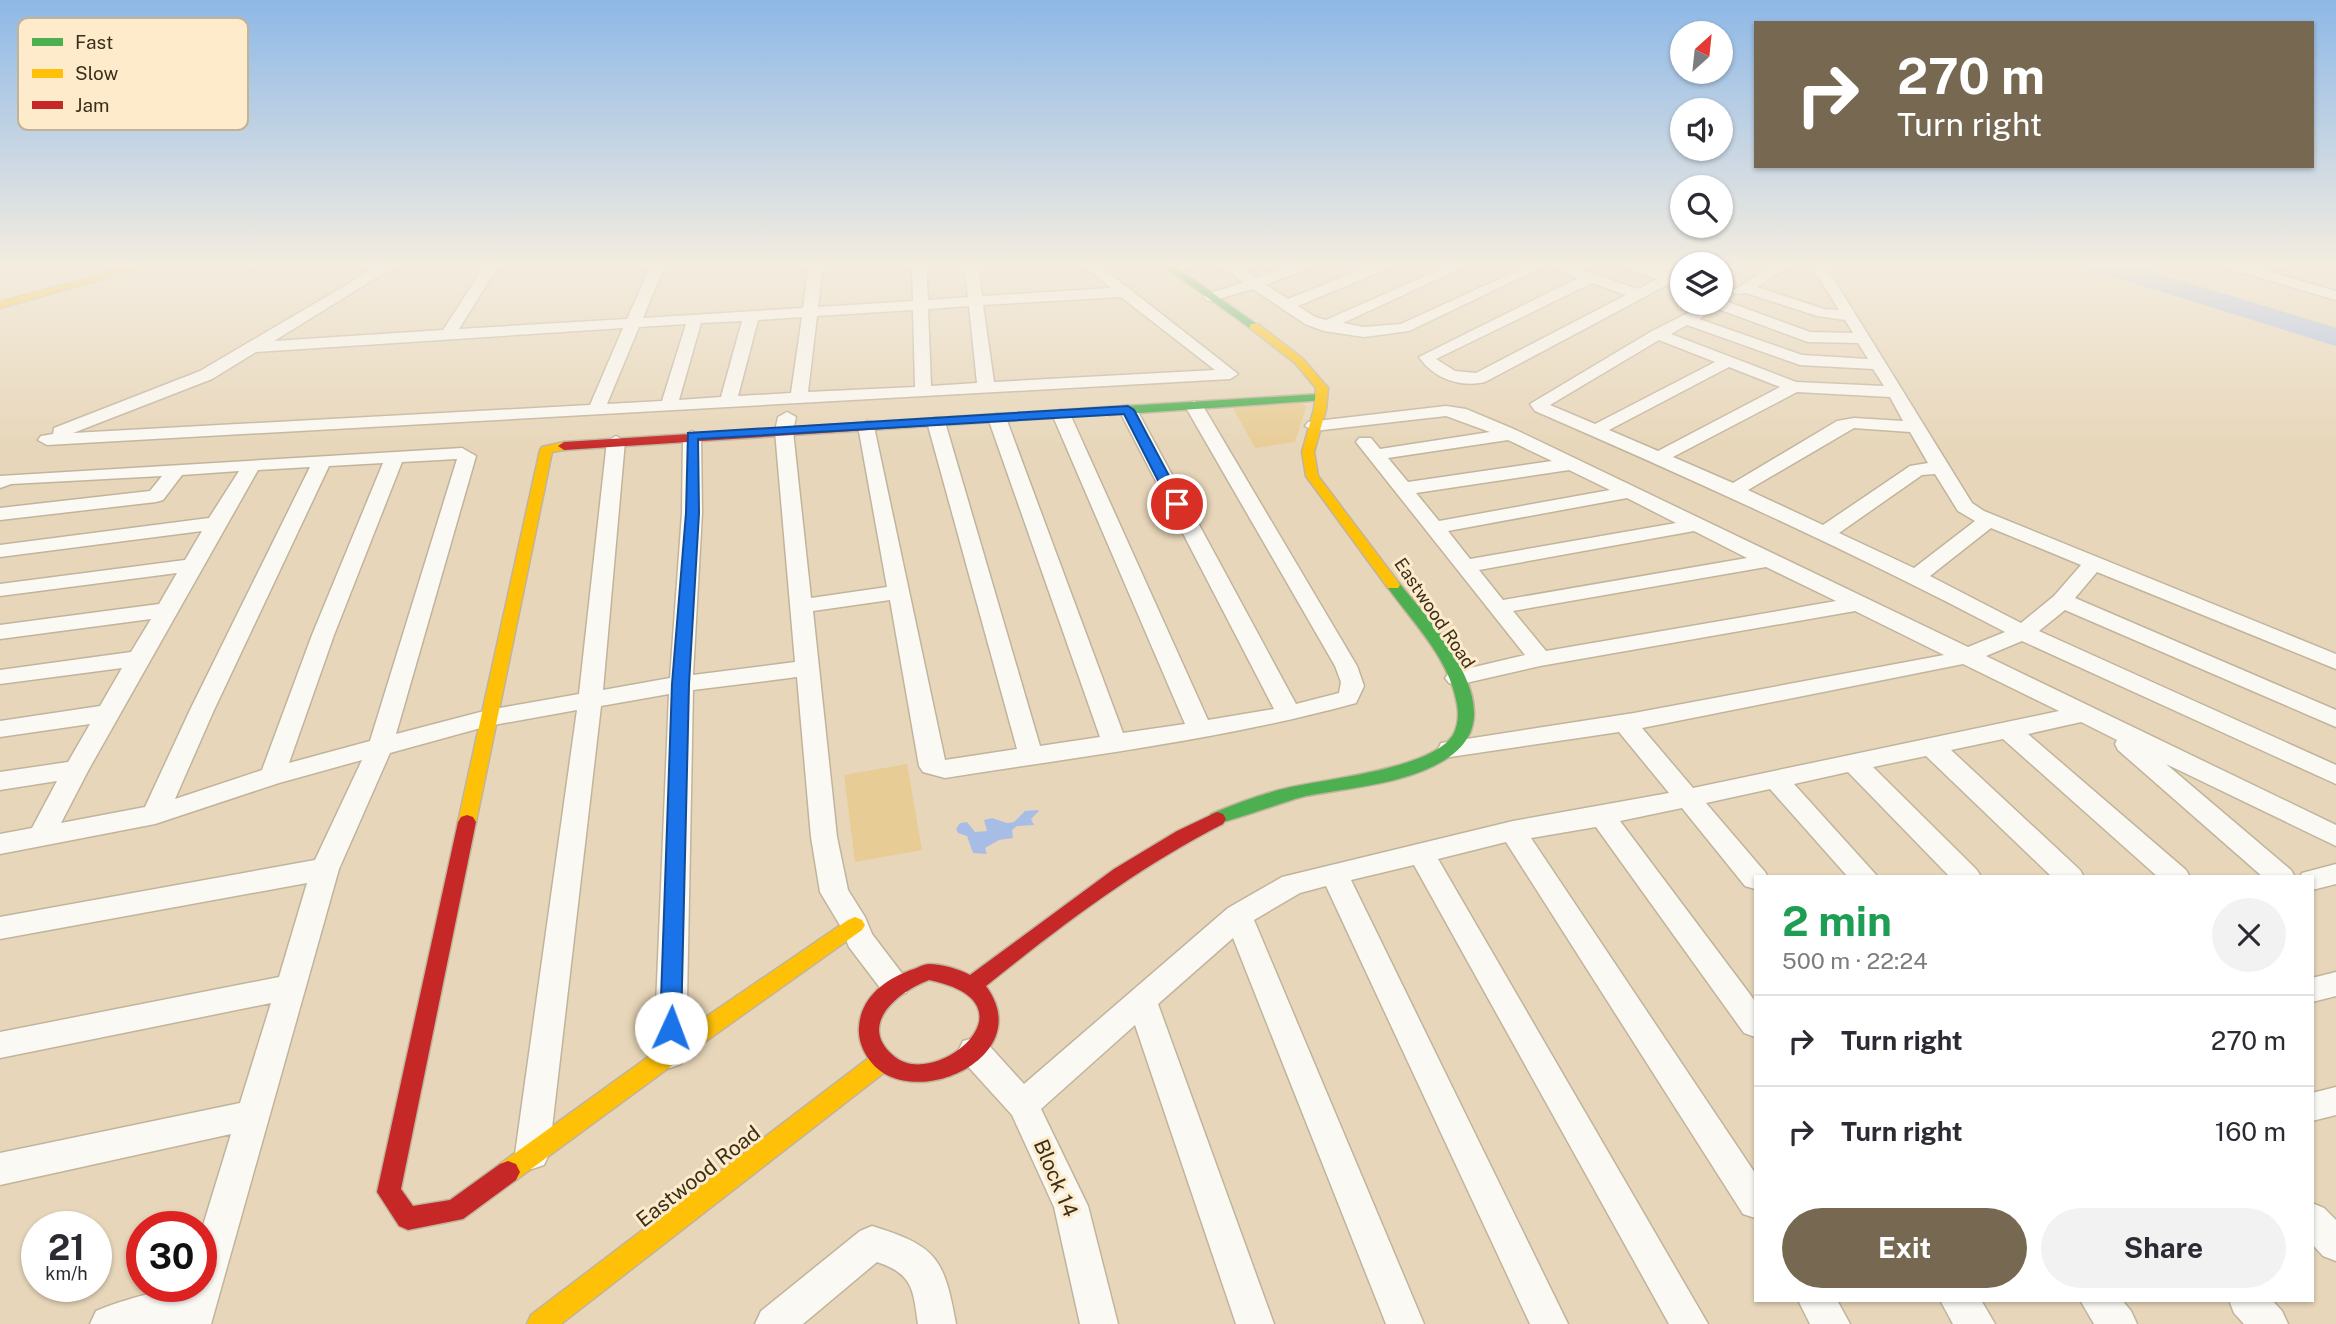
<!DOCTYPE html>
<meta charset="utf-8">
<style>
:root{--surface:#fff;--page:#f2f2f3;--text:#2b2b33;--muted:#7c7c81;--line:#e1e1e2;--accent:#776951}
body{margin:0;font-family:"Public Sans",sans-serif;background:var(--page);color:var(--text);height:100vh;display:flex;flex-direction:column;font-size:26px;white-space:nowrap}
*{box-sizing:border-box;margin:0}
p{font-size:23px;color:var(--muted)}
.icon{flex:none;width:38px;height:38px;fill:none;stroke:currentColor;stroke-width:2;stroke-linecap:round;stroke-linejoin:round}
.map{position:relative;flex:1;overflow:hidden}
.details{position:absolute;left:1754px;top:875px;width:560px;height:427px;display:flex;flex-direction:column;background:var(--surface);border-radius:0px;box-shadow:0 2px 5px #0004}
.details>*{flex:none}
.banner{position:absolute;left:1754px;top:21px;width:560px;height:147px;border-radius:0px;box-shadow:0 2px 5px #0004;background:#776951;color:#fff;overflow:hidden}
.needle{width:46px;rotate:27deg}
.controls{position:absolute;left:1670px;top:21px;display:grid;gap:14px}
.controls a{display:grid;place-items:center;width:63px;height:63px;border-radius:50%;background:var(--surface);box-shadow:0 2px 5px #0004;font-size:35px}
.speed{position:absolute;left:21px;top:1211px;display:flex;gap:14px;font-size:35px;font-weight:700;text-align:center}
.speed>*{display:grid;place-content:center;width:91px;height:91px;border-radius:50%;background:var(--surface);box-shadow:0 2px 5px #0004;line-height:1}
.speed small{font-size:18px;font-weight:400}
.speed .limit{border:10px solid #d22;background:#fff;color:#111}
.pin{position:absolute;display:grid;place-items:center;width:60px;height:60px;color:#fff;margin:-30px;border:4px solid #fff;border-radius:50%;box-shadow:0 2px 7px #0007}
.me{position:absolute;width:77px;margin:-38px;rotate:2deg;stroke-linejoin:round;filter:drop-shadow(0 0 5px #0008)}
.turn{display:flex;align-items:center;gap:24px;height:147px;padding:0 28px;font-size:32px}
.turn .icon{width:91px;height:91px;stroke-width:2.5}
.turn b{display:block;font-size:49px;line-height:60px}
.round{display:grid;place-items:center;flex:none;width:74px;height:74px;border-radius:37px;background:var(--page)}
.headline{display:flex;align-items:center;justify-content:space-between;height:119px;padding:0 28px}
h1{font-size:42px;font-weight:700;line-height:52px;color:#1e9e55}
.cta{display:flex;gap:14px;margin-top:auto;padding:14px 28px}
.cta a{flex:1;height:80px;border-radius:42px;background:var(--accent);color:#fff;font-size:28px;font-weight:700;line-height:80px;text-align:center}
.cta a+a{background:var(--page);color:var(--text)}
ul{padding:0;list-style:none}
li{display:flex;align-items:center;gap:21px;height:91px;padding:0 28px;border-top:2px solid var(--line)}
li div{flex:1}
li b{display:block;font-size:26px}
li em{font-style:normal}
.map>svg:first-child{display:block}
.green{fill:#e8cc96}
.water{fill:#a8bde6}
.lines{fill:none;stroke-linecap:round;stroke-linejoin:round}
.river{fill:#a8bde6;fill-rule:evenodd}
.street-casing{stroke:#c1b49d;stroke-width:3}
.fast-casing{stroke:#c1b49d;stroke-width:3}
.slow-casing{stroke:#c1b49d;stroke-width:3}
.jam-casing{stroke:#c1b49d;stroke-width:3}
.street{fill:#fbf9f4;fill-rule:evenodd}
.fast{fill:#4caf50;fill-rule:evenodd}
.slow{fill:#ffc107;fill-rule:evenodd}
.jam{fill:#c62828;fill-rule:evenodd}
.route{fill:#1a73e8;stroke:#114b97;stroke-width:2}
.labels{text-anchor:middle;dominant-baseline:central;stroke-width:6;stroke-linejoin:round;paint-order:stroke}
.street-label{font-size:18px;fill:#3a2f19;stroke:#fdebcb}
.near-street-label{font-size:21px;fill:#3a2f19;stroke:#fdebcb}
.key{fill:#fdebcb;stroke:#c2b396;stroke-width:2}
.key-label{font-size:19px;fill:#3a2f19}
</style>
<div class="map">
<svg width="2336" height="1324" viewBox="0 0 2336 1324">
<rect width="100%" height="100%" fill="#e7d6b9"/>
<!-- green -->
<g class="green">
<polygon points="1302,403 1306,407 1295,442 1255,448 1233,408"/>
<polygon points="907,764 922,850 855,862 844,775"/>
</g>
<!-- water -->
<polygon class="water" points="1038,810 1039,811 1031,819 1034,825 1017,826 1012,830 1013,838 999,840 985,848 987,854 973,853 967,836 958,833 956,829 960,823 967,822 975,832 987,831 984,820 992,818 1007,823 1014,822 1025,811"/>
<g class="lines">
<!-- river -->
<polygon class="river" points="2090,265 2130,265 2336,328 2336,346 2094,271"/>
<defs>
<g id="street">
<path d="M380,265H397L274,341L443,330L485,265H499L459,329L627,319L651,265H665L643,318L803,308L809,265H823L818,307L913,301L912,265H926L928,300L968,297L964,265H978L982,296L1111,288L1083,265H1099L1238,374L1230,379L47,445L38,440L41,436L53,434L54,428L200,371ZM1121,297L1215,370L994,382L983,305ZM969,306L977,383L931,386L928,309ZM913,310L915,387L808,392L817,316ZM802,317L791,393L738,396L758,320ZM742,321L721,397L679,400L701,323ZM686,324L662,401L607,404L639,327ZM623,328L590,405L73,433L212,379L256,352Z"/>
<path d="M1220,265H1236L1256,278L1292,265H1311L1309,268L1266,285L1288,299L1372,265H1391L1389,268L1298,306L1315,317L1326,320L1450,265H1468L1343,323L1364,327L1401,324L1529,265H1567L1638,289L1657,279L1626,268L1624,265H1644L1668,273L1682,267V277L1485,382C1460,388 1433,378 1419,357L1578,278L1547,265L1409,331L1364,337L1324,331L1305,324L1253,289L1211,301L1206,300L1204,297L1206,294L1243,283ZM1592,283L1626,295L1476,373L1455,371L1436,359Z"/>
<path d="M1775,265H1792L1757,287L1824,309L1839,310L1811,265H1825L1972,503L1984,511L2336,654V669L2097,572L2075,598L2336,710V727L2065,610L2039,631L2336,765V784L2022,641L1986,656L2336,825V846L2166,764L2291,870L2295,877H2263L2118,750L2115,744L2117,740L2081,722L2028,734L2186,870L2190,877H2158L2003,739L1951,750L2080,870L2084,877H2052L1926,756L1873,767L1977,870L1981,877H1950L1848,772L1794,784L1878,877H1848L1770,789L1706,803L1765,872L1768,877H1755V889L1745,886L1682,808L1620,821L1755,1001V1037L1744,1033L1596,827L1531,838L1755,1173V1218L1743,1214L1506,842L1438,859L1708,1324H1669L1414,865L1351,880L1568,1324H1530L1326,886L1300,893L1254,920L1424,1324H1386L1233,938L1158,1004L1274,1324H1236L1135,1025L1041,1109L1088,1206L1118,1324H1080L1054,1207L1012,1115L963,1061L958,1051L963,1041L974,1038L985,1041L1024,1084L1228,908L1282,877L1513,821L1669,793L1619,732L1450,757L1441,755L1438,749L1441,743L1634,713L1944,655L1855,611L1540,666L1457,685L1449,683L1445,678L1449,673L1525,655L1356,442L1359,438H1371L1380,449L1490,432L1446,416L1314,431L1305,426L1308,422L1446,406L1466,409L1516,430L1968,647L2005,632C1851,551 1694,480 1535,411L1530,404L1652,331L1708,303H1720V299L1810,332L1853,333L1845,320L1817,316L1746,293L1734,294L1732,291ZM1718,309L1808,342L1858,343L1868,359L1802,355L1699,319ZM1687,325L1800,365L1873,369L1884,386L1796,382L1671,334ZM1659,340L1715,362L1595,424L1550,405ZM1729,367L1780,387L1658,451L1609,430ZM1797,392L1890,397L1903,421L1854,418L1837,421L1733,483L1673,457ZM1854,428L1910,432L1928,463L1910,466L1823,525L1748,490ZM1508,440L1552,461L1408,482L1388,458ZM1569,470L1610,490L1439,521L1416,493ZM1935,474L1958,511L1975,521L1914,568L1839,533L1922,475ZM1627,498L1676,523L1470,559L1448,531ZM1991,528L2081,565L2054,596L2021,623L1930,576ZM1694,531L1747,558L1503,600L1479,570ZM1766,567L1836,601L1546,651L1513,611ZM1963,664L2059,711L1693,788L1642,728Z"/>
<polygon points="2224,265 2246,265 2336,291 2336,300 2226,268"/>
<path d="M1194,401L1203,406L1357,666L1364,686L1356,703C1222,740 1083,756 945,778L923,772L919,766L890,600L813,611L837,837L848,890L865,917L872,934L910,984L906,993L895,996L884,993L849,947L841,927L820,892L811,837L797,677L693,690L686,1054L681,1064L670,1068L659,1064L654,1054L669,694L601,706L549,1154L544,1165L532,1169L520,1165L515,1154L577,710L488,726L390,753L339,869L211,1324H90L96,1311C124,1299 173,1286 201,1286V1232L231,1134L0,1185V1153L240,1103L271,1003L0,1058V1032L279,977L307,883L0,939V917L315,860L362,760L279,783L155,824L0,854V834L32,828L57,781L0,790V772L68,762L90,724L0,737V721L100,706L122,668L0,684V670L131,652L151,619L0,639V625L159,604L177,573L0,596V584L185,560L202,531L0,557V545L209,518L239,471L182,475L163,500L156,502L0,520V508L150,491L162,476L11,484L0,488V476L462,448L476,456L396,734L488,710L579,694L607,441L616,436L625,441L603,690L670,678L682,513L683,436L692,431L701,436L702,513L693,675L795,662L775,431L778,417L787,412L796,417L793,431L811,598L887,587L858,426L867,421L873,422L945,760L1017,749L927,422L936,417L945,422L1040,746L1100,737L988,418L997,413L1006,418L1123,733L1185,724L1052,414L1061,409L1070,414L1208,720L1274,709L1119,410L1122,406L1128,405L1137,410L1296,704L1339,693L1341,682L1335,666L1185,406ZM457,459L370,741L289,763L334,635L402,462ZM383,463L312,635L262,770L175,799L214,710L329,466ZM310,467L190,710L145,807L61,823L89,769L258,470Z"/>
<polygon points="2336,864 2336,884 2312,890 2312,877 2300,877 2302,873"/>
<polygon points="2336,972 2336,996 2312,1002 2312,978"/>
<polygon points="2336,1087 2336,1115 2312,1121 2312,1093"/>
<polygon points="2312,1203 2324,1208 2336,1220 2336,1261 2323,1256 2312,1244"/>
<path d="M872,1226C937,1246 944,1258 956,1324H918C913,1289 913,1274 877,1262L803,1324H755L761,1311L860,1231Z"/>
<polygon points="1798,1300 1837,1300 1850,1324 1810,1324"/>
<polygon points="1940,1300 1981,1300 1995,1324 1953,1324"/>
<polygon points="2080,1300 2122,1300 2131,1311 2137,1324 2094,1324"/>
<polygon points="2229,1300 2272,1300 2282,1311 2288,1324 2244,1324 2234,1313"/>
</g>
<g id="fast">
<polygon points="1162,265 1173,265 1259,326 1250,328"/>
<polygon points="1321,394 1327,398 1325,400 1109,415 1103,411 1109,407"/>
<path d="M1393,581L1398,582C1431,622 1516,712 1449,757C1410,784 1352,787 1306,796C1288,800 1219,826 1211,824L1208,819L1211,814C1235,804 1261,794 1287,788C1325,779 1432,769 1453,735C1458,726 1459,714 1457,704C1449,657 1412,622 1386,585Z"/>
</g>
<g id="slow">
<polygon points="136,265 151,265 0,308 0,302"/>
<polygon points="1250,324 1258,324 1303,359 1328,388 1326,409 1314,452 1318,476 1398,582 1400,585 1398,588 1388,588 1306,476 1302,452 1314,409 1316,388 1295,363 1250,328"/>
<polygon points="564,442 570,446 568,449 552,452 476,822 473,827 461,827 458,822 540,450 542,447"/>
<polygon points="855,917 862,920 865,925 862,930 678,1061 516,1180 508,1183 500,1180 496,1172 500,1164 662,1047 848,920"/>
<polygon points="882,1052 890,1054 893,1061 890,1068 561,1324 527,1324 531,1315 874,1054"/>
</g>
<g id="jam">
<polygon points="1109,407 1113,408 1113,414 564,450 558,446 564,442"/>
<path d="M1217,812L1223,814L1226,819L1223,824C1137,868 1062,925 986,986C1040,1059 906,1116 868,1058C862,1049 858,1038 859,1027C861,996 887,978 914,969C919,967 924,964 929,964C942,964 959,969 970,975L1114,869L1177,831ZM929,980C1042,1003 936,1090 895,1057C856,1026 897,992 929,980Z"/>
<polygon points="467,815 473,817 476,822 401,1189 413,1206 450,1200 500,1164 508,1161 516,1164 520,1172 516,1180 463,1219 408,1230 399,1226 377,1192 458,822 461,817"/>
</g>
</defs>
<!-- street casing -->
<use href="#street" class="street-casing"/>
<!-- fast casing -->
<use href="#fast" class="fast-casing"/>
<!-- slow casing -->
<use href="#slow" class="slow-casing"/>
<!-- jam casing -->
<use href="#jam" class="jam-casing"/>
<!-- street -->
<use href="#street" class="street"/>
<!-- fast -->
<use href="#fast" class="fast"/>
<!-- slow -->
<use href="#slow" class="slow"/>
<!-- jam -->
<use href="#jam" class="jam"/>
</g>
<!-- sky -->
<linearGradient id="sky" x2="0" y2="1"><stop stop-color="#8eb8e7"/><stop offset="0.59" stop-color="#f4ede0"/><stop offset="1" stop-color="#f4ede0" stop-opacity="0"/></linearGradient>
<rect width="2336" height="450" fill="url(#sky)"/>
<!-- route -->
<polygon class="route" points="1128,406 1134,410 1184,504 1182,507 1172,507 1170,504 1124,414 698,439 699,513 689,684 681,1028 678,1034 671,1037 663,1034 660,1028 672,684 686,513 688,433"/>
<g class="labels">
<!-- street labels -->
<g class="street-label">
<text transform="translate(1435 613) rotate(56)">Eastwood Road</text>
</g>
<!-- near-street labels -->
<g class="near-street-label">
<text transform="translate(698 1176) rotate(-38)">Eastwood Road</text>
<text transform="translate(1056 1178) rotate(67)">Block 14</text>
</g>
</g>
<!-- legend -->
<rect x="18" y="18" width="230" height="112" rx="10" class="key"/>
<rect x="32" y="38" width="31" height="8" fill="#4caf50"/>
<rect x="32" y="69" width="31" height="9" fill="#ffc107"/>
<rect x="32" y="101" width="31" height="8" fill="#c62828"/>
<g class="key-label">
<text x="75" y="49">Fast</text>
<text x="75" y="80">Slow</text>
<text x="75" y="112">Jam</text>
</g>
</svg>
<div class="controls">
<a><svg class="needle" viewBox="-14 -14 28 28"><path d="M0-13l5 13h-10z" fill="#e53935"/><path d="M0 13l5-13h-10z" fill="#7c7c81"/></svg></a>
<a><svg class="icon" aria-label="sound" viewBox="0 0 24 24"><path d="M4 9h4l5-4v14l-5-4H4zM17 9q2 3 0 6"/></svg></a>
<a><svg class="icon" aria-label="search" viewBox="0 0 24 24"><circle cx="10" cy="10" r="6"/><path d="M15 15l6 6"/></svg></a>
<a><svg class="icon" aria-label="layers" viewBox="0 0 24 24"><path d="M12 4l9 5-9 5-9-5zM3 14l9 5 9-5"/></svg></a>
</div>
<div class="speed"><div>21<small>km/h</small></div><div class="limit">30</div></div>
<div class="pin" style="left:1177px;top:504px;background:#d93025"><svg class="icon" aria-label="arrive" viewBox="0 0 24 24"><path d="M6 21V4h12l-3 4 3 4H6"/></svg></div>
<svg class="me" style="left:671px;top:1028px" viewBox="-20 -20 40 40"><circle r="19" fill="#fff"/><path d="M0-13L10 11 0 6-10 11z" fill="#1a73e8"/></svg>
<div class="banner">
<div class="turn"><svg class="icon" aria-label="right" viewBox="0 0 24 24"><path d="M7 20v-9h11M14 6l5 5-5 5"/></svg><div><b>270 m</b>Turn right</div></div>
</div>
<section class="details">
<div class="headline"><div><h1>2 min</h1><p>500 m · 22:24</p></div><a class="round"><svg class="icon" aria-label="close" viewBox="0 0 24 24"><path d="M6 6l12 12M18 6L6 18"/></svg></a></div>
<ul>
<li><svg class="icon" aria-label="right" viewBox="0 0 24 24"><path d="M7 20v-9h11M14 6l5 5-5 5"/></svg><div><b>Turn right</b></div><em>270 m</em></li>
<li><svg class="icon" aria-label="right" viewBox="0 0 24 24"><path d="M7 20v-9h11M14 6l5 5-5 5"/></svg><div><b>Turn right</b></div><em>160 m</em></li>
</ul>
<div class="cta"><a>Exit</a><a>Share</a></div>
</section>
</div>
